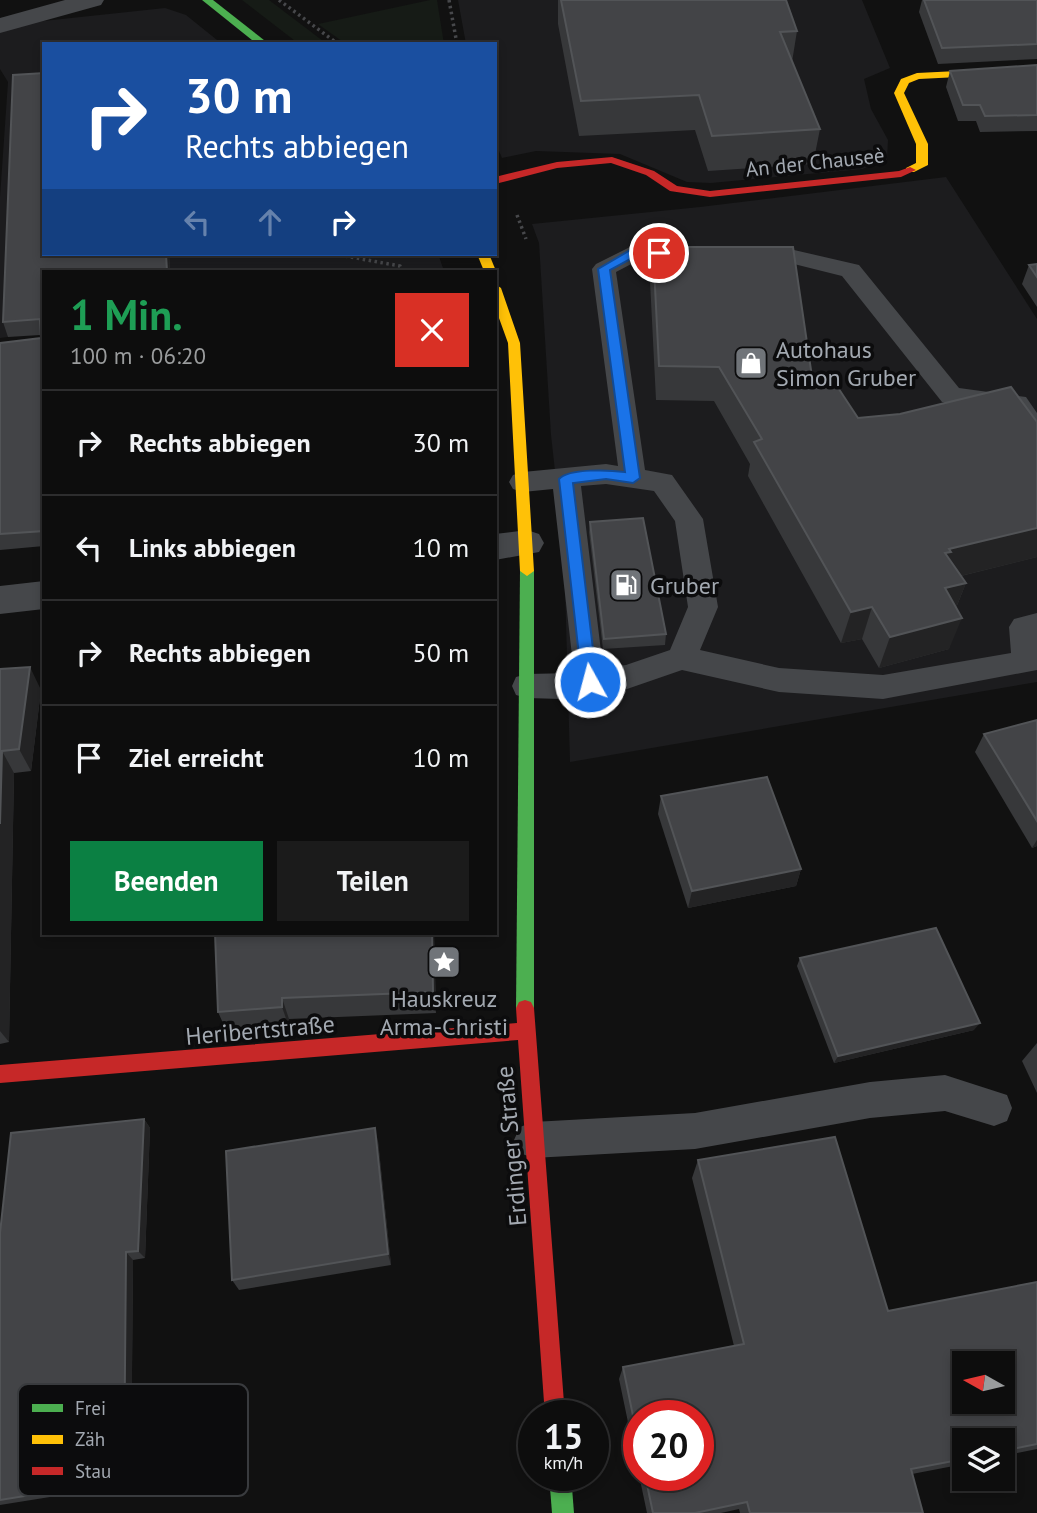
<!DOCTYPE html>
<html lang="de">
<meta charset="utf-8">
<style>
:root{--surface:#0d0d0d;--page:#1b1b1b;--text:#f1f3f6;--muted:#9a9c9d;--line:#2d2d2e;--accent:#0b8043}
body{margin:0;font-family:"PT Sans",sans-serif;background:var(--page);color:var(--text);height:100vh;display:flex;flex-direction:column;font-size:26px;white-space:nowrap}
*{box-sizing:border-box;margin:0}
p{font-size:23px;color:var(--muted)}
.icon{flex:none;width:38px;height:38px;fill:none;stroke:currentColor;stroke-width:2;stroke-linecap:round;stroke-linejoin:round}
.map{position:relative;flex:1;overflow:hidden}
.side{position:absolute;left:42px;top:270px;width:455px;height:665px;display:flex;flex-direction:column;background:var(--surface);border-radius:0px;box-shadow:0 4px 10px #0003,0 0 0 2px var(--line)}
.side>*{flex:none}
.hud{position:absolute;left:42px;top:42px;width:455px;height:214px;border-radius:0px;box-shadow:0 4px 10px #0003,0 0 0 2px var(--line);background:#1a4fa0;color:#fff;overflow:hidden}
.needle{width:46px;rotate:278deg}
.buttons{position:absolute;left:952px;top:1351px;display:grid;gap:14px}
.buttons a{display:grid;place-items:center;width:63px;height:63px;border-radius:0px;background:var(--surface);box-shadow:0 4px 10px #0003,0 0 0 2px var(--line);font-size:35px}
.speed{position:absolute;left:518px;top:1400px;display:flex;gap:14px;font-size:35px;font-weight:700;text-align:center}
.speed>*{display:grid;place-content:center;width:91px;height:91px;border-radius:50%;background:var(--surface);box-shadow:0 4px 10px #0003,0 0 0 2px var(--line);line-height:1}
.speed small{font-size:18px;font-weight:400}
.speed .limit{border:10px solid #d22;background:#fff;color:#111}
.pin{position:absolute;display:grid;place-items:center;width:60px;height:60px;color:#fff;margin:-30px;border:4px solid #fff;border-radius:50%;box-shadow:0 2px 7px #0007}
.me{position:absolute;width:77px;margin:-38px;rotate:353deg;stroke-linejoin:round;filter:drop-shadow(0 0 5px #0008)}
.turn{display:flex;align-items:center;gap:24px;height:147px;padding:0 28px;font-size:32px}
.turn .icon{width:91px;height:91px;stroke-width:2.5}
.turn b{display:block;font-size:49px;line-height:60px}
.lanes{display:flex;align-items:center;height:66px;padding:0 28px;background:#0003;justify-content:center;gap:35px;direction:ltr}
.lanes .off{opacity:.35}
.round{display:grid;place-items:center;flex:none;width:74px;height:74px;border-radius:0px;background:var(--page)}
.head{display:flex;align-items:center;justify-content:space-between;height:119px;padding:0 28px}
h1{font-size:42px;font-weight:700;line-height:52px;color:#1e9e55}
.cta{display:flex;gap:14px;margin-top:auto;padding:14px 28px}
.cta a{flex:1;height:80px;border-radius:0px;background:var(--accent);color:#fff;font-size:28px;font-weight:700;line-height:80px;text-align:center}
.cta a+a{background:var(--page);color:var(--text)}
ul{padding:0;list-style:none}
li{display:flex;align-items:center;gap:21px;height:105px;padding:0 28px;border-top:2px solid var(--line)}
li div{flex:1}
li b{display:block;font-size:26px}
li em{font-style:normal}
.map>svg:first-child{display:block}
.built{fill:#1c1c1e}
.green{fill:#161b16}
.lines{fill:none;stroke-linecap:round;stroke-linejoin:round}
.path{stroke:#47484b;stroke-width:3.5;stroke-dasharray:2.5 3.5;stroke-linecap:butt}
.lane{fill:#45474a;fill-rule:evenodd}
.street{fill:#45474a;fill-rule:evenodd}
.fast{fill:#4caf50;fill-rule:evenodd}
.slow{fill:#ffc107;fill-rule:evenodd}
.jam{fill:#c62828;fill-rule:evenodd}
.wall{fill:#37383a}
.shaded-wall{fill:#232324}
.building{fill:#434447;stroke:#525457;stroke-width:2;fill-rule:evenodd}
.route{fill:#1a73e8;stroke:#114b97;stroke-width:2}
.labels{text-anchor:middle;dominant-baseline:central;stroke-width:7;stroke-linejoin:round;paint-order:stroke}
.far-street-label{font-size:21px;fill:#a3a9b1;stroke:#0c0c0d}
.poi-label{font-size:24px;fill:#a3a9b1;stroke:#0c0c0d;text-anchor:start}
.street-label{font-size:24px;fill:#a3a9b1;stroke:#0c0c0d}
.key{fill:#0c0c0d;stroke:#393b3e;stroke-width:2}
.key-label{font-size:19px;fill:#a3a9b1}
</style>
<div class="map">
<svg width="1037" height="1513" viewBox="0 0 1037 1513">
<rect width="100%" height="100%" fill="#111"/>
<!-- built -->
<g class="built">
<polygon points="458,0 862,0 890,68 864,79 871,109 888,140 887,160 862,169 711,183 687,182 620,154 536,151 502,158 495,142 495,44 466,44"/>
<polygon points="165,8 186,15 222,44 44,44 44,254 438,254 444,271 44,271 44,332 0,338 0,197 8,82 0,69 0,32 34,22"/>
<polygon points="946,177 1037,319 1037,682 570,762 564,552 551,435 539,243 532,224 700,207"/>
</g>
<!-- green -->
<g class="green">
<polygon points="242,0 269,0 327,44 299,44"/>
<polygon points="430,0 437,0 444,44 346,44 318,24"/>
</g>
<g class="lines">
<!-- path -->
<g class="path">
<polyline points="279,0 338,44"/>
<polyline points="449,0 457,44"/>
<polyline points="517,215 526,239"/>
<polyline points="345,256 400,266 402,271"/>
</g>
<!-- lane -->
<g class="lane">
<path d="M632,246L696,247L704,249L708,254L704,259L696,261H637L616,272L645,470L672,475L703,519L718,607L700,650L779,668L883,675L1011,653L1009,627L1014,619L1037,613V670L883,699L779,692L682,670L627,689L561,699L527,698L516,695L512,686L516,677L527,674L574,673L553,489L523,492L513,489L509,482L513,475L523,472L606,464L618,466L592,269L596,264ZM606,484L654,491L675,521L688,607L670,650L626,665L603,668L581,486Z"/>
<polygon points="751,249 794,250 859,265 959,388 1026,397 1037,413 1037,442 1028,440 1009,411 942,402 842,276 794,264 743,261 739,256 743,251"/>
<polygon points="945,1075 1007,1095 1012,1108 1007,1121 994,1126 945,1111 870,1118 695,1149 533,1158 520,1153 514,1140 520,1127 533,1122 695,1113 870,1082"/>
</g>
<!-- street -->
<g class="street">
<polygon points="65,0 104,0 101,5 0,33 0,18"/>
<polygon points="527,530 539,534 544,543 539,552 495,560 495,534"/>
<polygon points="44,581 44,609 0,614 0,586"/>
</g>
<!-- fast -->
<g class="fast">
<polygon points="202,0 213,0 269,44 257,44"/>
<polygon points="527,566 534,571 534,1008 531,1014 525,1016 519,1014 516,1008 520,571"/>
<polygon points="549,1475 571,1475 574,1513 552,1513"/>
</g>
<!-- slow -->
<g class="slow">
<polygon points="1037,67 1037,73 919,79 909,83 904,93 928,144 928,165 914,172 906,172 906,168 916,163 916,144 894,93 901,79 917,73"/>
<polygon points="477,254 489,254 496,271 495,272 484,271"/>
<polygon points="495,284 501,288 520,343 534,571 527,576 520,571 508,343 495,307"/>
</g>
<!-- jam -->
<g class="jam">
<polygon points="612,157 654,171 677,186 710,191 899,171 910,167 916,170 901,177 710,197 670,191 646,175 611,163 557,168 495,184 495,177 557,162"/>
<polygon points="525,1000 531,1002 534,1008 565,1416 545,1416 518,1040 0,1083 0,1065 517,1023 516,1008 519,1002"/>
</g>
</g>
<!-- wall -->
<g class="wall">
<polygon points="558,0 786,0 797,31 792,62 820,129 813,164 708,171 695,130 579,136 558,24"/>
<polygon points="922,0 1037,0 1037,59 938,64 919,12"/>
<polygon points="1037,65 1037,131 980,132 976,121 958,121 946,87 950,71"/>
<polygon points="44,73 44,254 169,254 170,271 44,271 44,546 0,550 0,343 41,338 40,335 8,337 3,322 13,75"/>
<polygon points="653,247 812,377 858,418 1037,422 1037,557 961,576 966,583 956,608 949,649 879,668 862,639 841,643 748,476 750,464 714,401 656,400 650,281"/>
<polygon points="1037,264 1037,307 1022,284 1029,265"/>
<polygon points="590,522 666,634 665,645 603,649 589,532"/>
<polygon points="0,669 41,690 31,771 14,773 9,1042 0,1044"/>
<polygon points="1037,720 1037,846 1032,848 975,752 984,734"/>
<polygon points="661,796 801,869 796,886 688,908 658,814"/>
<polygon points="434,933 436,1013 289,1019 289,1027 227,1032 218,1012"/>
<polygon points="800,958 974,1030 834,1063 797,966"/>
<polygon points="1037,1043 1037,1093 1022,1061"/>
<polygon points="144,1119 150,1128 145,1258 133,1260 131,1484 0,1505 0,1233"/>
<polygon points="378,1141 391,1265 239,1290 232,1280"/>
<polygon points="698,1160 888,1311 1037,1282 1037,1449 1003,1456 1003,1440 964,1440 964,1464 912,1474 923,1513 740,1513 739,1509 721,1513 647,1513 639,1475 698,1475 639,1416 639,1475 619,1379 623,1367 734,1346 692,1178"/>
</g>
<!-- shaded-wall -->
<g class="shaded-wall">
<polygon points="166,254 169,254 170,271 167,271"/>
<polygon points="1037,528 1037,557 940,581 945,553 949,549"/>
<polygon points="966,583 953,615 945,588"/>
<polygon points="872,607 862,639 841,643 851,612"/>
<polygon points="962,618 949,649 879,668 890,637"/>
<polygon points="30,667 41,690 31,771 19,749"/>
<polygon points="2,751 14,773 9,1042 0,1031 0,824"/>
<polygon points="1037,840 1037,846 1032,848"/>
<polygon points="801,869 796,886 688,908 692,891"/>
<polygon points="432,933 434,933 436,1013 433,992"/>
<polygon points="282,998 289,1019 289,1027 282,1007"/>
<polygon points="980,1023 974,1030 834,1063 838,1056"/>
<polygon points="144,1119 150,1128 145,1258 138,1251"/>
<polygon points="375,1128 378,1141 391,1265 388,1254"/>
<polygon points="126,1252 133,1260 131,1484 124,1480"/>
</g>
<!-- building -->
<g class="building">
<polygon points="561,0 786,0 797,31 780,32 820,129 712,136 699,95 581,101"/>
<polygon points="924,0 1037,0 1037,44 942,48"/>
<polygon points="1037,65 1037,115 985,116 980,105 963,105 950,71"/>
<polygon points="44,73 44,254 166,254 167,271 44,271 44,531 0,534 0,343 41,338 40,319 3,322 13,75"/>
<polygon points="653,247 793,247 812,377 829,374 858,418 900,414 1011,387 1037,422 1037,528 949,549 951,552 945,553 966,583 945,588 962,618 890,637 872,607 851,612 754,442 762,439 719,367 659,366"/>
<polygon points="1037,264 1037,277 1029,265"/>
<polygon points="643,518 666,634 604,639 590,522"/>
<polygon points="30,667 19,749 2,751 0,824 0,669"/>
<polygon points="1037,720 1037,821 984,734"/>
<polygon points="767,777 801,869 692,891 661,796"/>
<polygon points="936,928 980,1023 838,1056 800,958"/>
<polygon points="215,933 432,933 433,992 282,998 282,1007 218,1012"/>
<polygon points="144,1119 138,1251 126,1252 124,1480 0,1500 0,1233 11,1133"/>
<polygon points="375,1128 388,1254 232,1280 226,1151"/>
<path d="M835,1137L888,1311L1037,1282V1444L1003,1451V1440H964V1459L911,1469L923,1513H750L747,1502L695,1513H653L645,1475H698V1416H639V1445L623,1367L744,1344L698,1160ZM964,1363H1003V1402H964Z"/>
</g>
<!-- route -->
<path class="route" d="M632,249L659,250L665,253L659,257H634L610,270L640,478L633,483L606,479L573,483L597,682L590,688L582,682L559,479C569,468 610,470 625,472L598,269Z"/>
<!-- icons -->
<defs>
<symbol id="shop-square" viewBox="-11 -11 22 22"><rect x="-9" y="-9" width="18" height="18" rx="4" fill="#707479" stroke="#0c0c0d"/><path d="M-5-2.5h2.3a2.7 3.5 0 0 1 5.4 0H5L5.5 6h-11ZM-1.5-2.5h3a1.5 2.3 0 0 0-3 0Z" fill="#fff"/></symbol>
<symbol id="fuel-square" viewBox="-11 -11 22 22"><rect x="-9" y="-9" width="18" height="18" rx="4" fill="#707479" stroke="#0c0c0d"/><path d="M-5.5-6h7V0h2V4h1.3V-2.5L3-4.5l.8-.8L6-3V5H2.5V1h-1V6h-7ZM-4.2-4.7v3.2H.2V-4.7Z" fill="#fff"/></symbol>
<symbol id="sight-square" viewBox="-11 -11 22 22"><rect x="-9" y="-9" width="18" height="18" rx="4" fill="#707479" stroke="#0c0c0d"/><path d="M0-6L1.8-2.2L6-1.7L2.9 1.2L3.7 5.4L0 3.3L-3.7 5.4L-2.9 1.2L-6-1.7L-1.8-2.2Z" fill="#fff"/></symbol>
</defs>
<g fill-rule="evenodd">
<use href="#shop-square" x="732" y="344" width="38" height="38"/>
<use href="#fuel-square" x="607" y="566" width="38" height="38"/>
<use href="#sight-square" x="425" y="943" width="38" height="38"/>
</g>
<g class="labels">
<!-- far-street labels -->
<g class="far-street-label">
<text transform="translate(815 162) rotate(-6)">An der Chauseè</text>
</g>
<!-- poi labels -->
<g class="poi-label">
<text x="776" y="349">Autohaus<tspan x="776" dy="28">Simon Gruber</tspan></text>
<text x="650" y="585">Gruber</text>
<text x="444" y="998" text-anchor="middle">Hauskreuz<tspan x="444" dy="28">Arma-Christi</tspan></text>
</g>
<!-- street labels -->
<g class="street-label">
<text transform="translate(260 1030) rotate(-5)">Heribertstraße</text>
<text transform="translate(511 1146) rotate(-95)">Erdinger Straße</text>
</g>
</g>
<!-- legend -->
<rect x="18" y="1384" width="230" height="112" rx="10" class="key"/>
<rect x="32" y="1404" width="31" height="8" fill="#4caf50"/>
<rect x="32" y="1435" width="31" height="9" fill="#ffc107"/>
<rect x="32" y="1467" width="31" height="8" fill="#c62828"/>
<g class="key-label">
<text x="75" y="1415">Frei</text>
<text x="75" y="1446">Zäh</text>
<text x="75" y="1478">Stau</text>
</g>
</svg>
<div class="buttons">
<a><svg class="needle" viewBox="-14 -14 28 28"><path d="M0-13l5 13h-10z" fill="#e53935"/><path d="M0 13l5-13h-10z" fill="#9a9c9d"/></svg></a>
<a><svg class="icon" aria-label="layers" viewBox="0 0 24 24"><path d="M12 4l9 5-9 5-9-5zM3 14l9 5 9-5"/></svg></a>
</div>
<div class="speed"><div>15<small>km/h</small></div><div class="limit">20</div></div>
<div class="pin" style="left:659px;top:253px;background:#d93025"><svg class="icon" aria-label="arrive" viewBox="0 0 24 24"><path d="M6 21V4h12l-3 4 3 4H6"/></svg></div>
<svg class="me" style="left:590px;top:682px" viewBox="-20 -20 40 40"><circle r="17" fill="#1a73e8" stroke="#fff" stroke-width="3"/><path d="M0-11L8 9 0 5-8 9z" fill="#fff"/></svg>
<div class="hud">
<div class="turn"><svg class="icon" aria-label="right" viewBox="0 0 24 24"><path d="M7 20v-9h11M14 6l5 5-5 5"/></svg><div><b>30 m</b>Rechts abbiegen</div></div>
<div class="lanes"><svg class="icon off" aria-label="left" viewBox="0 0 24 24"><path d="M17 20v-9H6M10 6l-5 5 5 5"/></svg><svg class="icon off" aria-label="ahead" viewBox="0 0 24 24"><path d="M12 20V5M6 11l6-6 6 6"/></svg><svg class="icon" aria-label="right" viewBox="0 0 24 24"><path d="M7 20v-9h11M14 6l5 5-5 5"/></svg></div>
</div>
<section class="side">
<div class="head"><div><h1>1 Min.</h1><p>100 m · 06:20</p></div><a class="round" style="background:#d93025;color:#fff"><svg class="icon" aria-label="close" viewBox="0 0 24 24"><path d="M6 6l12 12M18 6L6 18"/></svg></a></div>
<ul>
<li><svg class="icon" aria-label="right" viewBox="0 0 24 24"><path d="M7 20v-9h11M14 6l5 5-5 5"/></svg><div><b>Rechts abbiegen</b></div><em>30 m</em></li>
<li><svg class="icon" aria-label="left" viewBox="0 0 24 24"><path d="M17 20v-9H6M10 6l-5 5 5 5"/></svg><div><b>Links abbiegen</b></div><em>10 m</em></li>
<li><svg class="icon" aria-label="right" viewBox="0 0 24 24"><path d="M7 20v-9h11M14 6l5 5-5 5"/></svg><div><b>Rechts abbiegen</b></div><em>50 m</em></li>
<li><svg class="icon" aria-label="arrive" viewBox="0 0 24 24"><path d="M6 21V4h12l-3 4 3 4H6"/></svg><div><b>Ziel erreicht</b></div><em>10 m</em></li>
</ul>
<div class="cta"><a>Beenden</a><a>Teilen</a></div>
</section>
</div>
